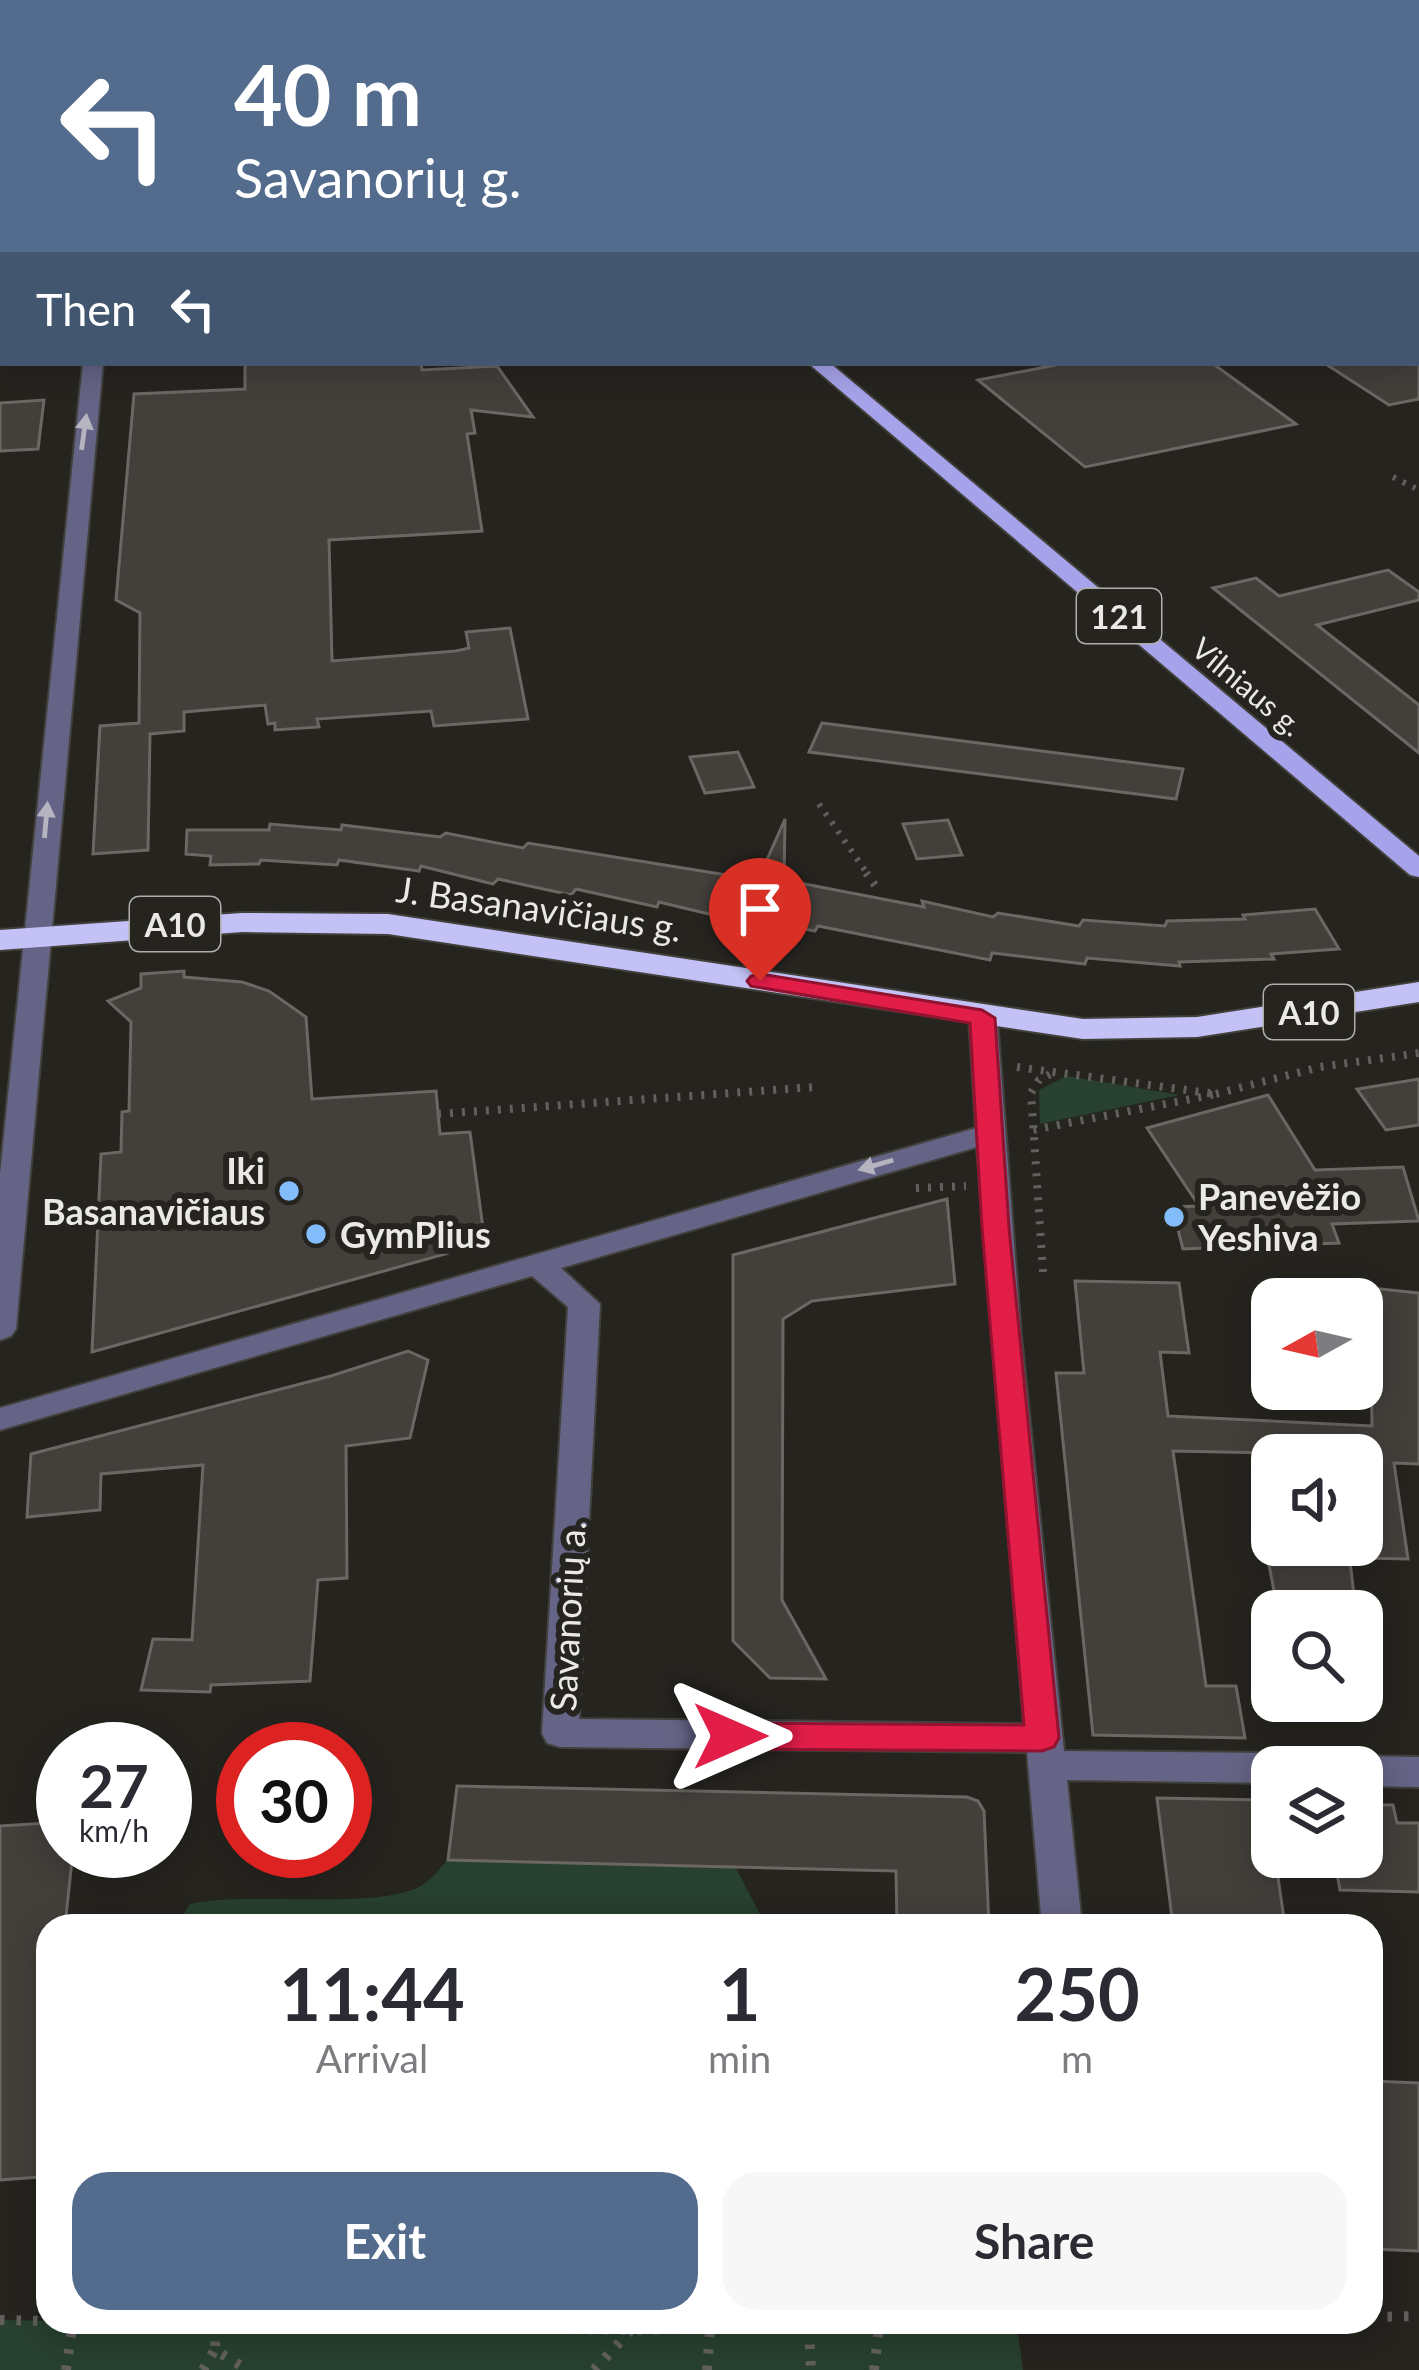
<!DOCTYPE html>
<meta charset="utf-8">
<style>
:root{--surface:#fff;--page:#f7f7f7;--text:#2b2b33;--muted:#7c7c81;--accent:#536c8d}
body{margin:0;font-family:Lato,sans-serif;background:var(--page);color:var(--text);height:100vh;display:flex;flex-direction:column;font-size:45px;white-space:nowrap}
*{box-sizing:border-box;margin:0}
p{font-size:39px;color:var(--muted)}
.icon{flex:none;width:66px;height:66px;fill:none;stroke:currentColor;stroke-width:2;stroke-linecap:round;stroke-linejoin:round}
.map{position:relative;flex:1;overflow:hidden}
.panel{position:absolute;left:36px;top:1914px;width:1347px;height:420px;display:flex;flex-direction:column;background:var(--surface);border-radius:36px;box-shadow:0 6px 30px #0003}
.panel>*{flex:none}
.hud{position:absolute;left:0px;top:0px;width:1419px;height:366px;box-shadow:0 6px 30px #0003;background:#536c8d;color:#fff;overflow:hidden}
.needle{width:78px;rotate:262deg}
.controls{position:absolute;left:1251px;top:1278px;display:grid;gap:24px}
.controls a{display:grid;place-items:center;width:132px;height:132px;border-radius:24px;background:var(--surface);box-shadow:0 6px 30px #0003;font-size:60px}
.speed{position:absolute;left:36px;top:1722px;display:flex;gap:24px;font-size:60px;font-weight:700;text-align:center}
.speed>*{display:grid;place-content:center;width:156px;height:156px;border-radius:50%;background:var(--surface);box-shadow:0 6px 30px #0003;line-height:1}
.speed small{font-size:30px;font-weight:400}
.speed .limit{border:18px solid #d22;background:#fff;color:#111}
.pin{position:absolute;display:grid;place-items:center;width:102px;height:102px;color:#fff;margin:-123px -51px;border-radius:50% 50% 50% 0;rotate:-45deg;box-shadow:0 0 12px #0007}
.pin .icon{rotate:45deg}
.me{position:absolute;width:132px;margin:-66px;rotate:90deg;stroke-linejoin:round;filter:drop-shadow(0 0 9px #0008)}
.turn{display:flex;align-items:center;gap:42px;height:252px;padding:0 36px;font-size:54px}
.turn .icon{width:156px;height:156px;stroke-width:2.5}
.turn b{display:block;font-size:84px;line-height:102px}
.then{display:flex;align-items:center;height:114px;padding:0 36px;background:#0003;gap:24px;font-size:45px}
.eta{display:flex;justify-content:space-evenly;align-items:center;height:204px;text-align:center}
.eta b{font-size:72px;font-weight:700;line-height:84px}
.action{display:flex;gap:24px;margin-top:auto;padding:24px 36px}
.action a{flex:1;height:138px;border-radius:36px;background:var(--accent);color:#fff;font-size:48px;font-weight:700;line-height:138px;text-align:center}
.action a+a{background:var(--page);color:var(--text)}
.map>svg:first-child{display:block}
.green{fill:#28402f}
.building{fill:#433f3b;stroke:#6c6763;stroke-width:3}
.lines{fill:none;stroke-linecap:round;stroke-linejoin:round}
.street-casing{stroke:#41403b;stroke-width:4}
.primary-casing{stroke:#41403b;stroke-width:4}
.highway-casing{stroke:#41403b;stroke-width:4}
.path-far3{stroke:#62605c;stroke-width:4.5;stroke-dasharray:1.5 4.5;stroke-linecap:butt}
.path-far2{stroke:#62605c;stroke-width:6;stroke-dasharray:3 8;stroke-linecap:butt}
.path-far1{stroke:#62605c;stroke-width:8;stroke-dasharray:3 9;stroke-linecap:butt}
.path{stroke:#62605c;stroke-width:10;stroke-dasharray:4.5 12;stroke-linecap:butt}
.street{fill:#656486;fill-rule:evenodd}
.primary{fill:#a7a3ea;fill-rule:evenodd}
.highway{fill:#c3c1f5;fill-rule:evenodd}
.oneway{fill:#b5b4c0}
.route{fill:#e11d48;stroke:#92132f;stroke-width:3}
.poi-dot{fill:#83bcfa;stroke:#26241f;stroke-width:4.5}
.labels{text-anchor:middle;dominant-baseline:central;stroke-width:12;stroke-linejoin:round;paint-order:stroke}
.far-street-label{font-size:30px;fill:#eae9e6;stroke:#26241f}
.shield{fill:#26241f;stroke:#afaeaa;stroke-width:3}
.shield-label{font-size:33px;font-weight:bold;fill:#eae9e6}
.street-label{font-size:36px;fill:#eae9e6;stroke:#26241f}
.poi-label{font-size:36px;font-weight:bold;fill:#eae9e6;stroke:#26241f;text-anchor:start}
</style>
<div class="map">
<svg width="1419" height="2370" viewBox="0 0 1419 2370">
<rect width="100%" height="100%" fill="#26241f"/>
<!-- green -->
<g class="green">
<polygon points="1067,1076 1180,1095 1040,1124 1039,1090"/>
<path d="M448,1860L736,1868L766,1926H176L190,1904C253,1891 372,1911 421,1886C431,1880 440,1868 448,1860Z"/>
<polygon points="0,2320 631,2330 1017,2326 1023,2370 0,2370"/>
</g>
<!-- building -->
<g class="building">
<polygon points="245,363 421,363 422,370 497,366 533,417 471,410 475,433 467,434 482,531 329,540 332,661 456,651 469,648 466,632 510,628 528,719 434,726 431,711 317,719 319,727 275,730 275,723 268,724 265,705 184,712 184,731 150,734 148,850 93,854 100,726 139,723 140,613 116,600 134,394 245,389"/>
<polygon points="1066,363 1212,363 1296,424 1085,467 978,380"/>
<polygon points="1324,363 1419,363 1419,399 1389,405"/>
<polygon points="44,400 38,449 0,451 0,403"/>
<polygon points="1388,570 1419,592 1419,600 1317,625 1419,705 1419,753 1213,588 1256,578 1279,596"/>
<polygon points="822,723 1183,769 1176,799 809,752"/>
<polygon points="738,752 754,787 705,793 690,757"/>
<polygon points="785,819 784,880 924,907 922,901 993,917 998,913 1079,926 1083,920 1165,926 1167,921 1245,919 1243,915 1315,909 1339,949 1271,954 1274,959 1179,962 1180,966 1087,958 1085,964 992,953 990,960 818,926 815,931 735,915 730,919 659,902 657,907 576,889 571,895 498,879 493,884 421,866 419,871 339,860 337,865 261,860 259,864 210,865 211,856 186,854 187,830 269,830 270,824 341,830 342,825 440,837 446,833 523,848 528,843 758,880"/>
<polygon points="948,820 962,855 917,859 903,824"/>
<polygon points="184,971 184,977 242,982 269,991 306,1017 312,1099 436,1091 440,1134 470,1132 483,1228 449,1253 92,1352 101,1154 121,1152 122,1112 129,1111 131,1022 108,1001 141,988 141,974"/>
<polygon points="1419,1079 1419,1125 1386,1130 1357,1089"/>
<polygon points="1268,1095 1315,1170 1403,1167 1419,1221 1332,1224 1339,1243 1183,1249 1172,1207 1199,1206 1147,1128"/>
<polygon points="947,1199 955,1284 812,1301 783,1319 782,1600 826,1679 770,1678 733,1641 733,1255"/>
<polygon points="1075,1281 1179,1283 1189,1353 1160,1352 1168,1416 1372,1426 1370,1288 1419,1293 1419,1464 1394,1463 1408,1559 1362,1558 1362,1455 1173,1451 1206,1686 1236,1686 1245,1738 1093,1735 1056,1373 1084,1373"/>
<polygon points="408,1351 428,1360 410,1438 346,1446 347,1578 318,1580 310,1681 211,1685 210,1692 141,1690 153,1639 192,1640 203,1465 101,1474 100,1510 27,1517 31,1454 331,1376"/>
<polygon points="1265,1545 1348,1545 1356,1611 1278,1611"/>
<polygon points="457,1786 967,1797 978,1801 984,1811 989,1926 897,1926 896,1871 448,1860"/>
<polygon points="1157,1798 1267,1800 1285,1926 1173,1926"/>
<polygon points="1362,1805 1393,1805 1397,1823 1419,1823 1419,1892 1340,1890 1334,1857 1362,1857"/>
<polygon points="63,1822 63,1851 73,1851 65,1926 48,1926 48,2091 39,2177 0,2180 0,1826"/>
<polygon points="1371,2081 1419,2083 1419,2251 1371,2249"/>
</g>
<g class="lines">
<defs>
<g id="street">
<polygon points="494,0 529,0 492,3"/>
<polygon points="1001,0 1021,0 1023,3 1003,3"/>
<polygon points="1258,0 1291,0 1256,3"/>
<rect x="0" y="65" width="3" height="10"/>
<rect x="1416" y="231" width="3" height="12"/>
<polygon points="83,363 103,363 16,1329 11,1336 0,1340 0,1174"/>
<path d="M983,1010L997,1018L1021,1336L1064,1751L1272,1753L1285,1758L1290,1767H1272V1783L1067,1780L1082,1926H1042L1027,1752L560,1747L547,1743L542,1733L568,1307L532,1276L0,1430V1408L976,1128L969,1018ZM977,1147L1024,1724L579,1719L600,1304L561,1268Z"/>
<polygon points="1362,1756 1419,1757 1419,1787 1362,1786 1362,1767 1345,1767"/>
</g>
<g id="primary">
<polygon points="385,0 403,0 405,3 387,3"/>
<polygon points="808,363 830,363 1419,856 1419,877 1410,875"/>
</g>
<polygon id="highway" points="242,913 388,914 1083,1019 1197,1017 1419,982 1419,1002 1197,1037 1083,1039 388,934 242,932 0,950 0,930"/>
</defs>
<!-- street casing -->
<use href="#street" class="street-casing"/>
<!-- primary casing -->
<use href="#primary" class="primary-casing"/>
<!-- highway casing -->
<use href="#highway" class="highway-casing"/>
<!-- path-far3 -->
<polyline class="path-far3" points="457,3 476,0"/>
<!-- path-far2 -->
<g class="path-far2">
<polyline points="1393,477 1419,490"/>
<polyline points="819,804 869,876"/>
</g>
<!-- path-far1 -->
<g class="path-far1">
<polyline points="866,873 877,888"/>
<polyline points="1017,1067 1216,1094 1033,1130"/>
<polyline points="1216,1094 1320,1067 1419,1053"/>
<polyline points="438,1114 815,1087"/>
<polyline points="916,1188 966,1186"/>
<polyline points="1043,1272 1031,1093 1039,1080 1056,1071"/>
</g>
<!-- path -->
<g class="path">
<polyline points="1371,2317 1419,2316"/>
<polyline points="0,2320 48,2321"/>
<polyline points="93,2322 631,2330 1161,2322"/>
<polyline points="216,2325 215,2350 248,2370"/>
<polyline points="809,2328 811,2370"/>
<polyline points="66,2370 73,2322"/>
<polyline points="203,2370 214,2351"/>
<polyline points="594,2370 630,2331"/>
<polyline points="707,2370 710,2330"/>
<polyline points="874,2370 879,2328"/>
</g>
<!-- street -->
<use href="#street" class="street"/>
<!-- primary -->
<use href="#primary" class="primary"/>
<!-- highway -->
<use href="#highway" class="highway"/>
</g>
<!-- one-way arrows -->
<defs><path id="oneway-solid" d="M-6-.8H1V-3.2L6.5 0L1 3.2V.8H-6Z" transform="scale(3)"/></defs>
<g class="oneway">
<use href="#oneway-solid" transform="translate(84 432) rotate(-82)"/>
<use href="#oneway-solid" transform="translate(46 820) rotate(-85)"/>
<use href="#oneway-solid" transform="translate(876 1165) rotate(164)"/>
</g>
<!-- route -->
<polygon class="route" points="760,974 982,1010 995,1018 1009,1228 1059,1738 1054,1747 1042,1751 730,1749 718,1745 713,1736 718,1727 730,1723 1024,1725 982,1228 970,1023 751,986 747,981 751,976"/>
<!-- markers -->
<g class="poi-dot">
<circle cx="289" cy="1191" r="12"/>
<circle cx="1174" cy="1217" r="12"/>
<circle cx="316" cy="1234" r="12"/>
</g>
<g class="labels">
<!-- far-street labels -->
<g class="far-street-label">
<text transform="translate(1248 686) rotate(40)">Vilniaus g.</text>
</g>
<!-- shield labels -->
<g class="shield">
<rect x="1077" y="589" width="84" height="54" rx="9"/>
<rect x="130" y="897" width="90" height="54" rx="9"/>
<rect x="1264" y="985" width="90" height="54" rx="9"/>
</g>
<g class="shield-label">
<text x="1119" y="616">121</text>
<text x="175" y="924">A10</text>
<text x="1309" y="1012">A10</text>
</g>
<!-- street labels -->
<g class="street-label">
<text transform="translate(539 908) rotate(8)">J. Basanavičiaus g.</text>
<text transform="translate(567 1616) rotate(-87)">Savanorių a.</text>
</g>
<!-- poi labels -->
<g class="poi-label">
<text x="265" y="1170" text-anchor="end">Iki<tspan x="265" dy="41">Basanavičiaus</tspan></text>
<text x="1198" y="1196">Panevėžio<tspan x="1198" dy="41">Yeshiva</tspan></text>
<text x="340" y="1234">GymPlius</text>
</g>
</g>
</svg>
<div class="controls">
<a><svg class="needle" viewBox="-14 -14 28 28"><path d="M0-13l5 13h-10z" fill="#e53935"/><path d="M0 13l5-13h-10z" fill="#7c7c81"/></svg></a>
<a><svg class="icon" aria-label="sound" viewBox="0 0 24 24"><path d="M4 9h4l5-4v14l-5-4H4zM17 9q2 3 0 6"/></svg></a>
<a><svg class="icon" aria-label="search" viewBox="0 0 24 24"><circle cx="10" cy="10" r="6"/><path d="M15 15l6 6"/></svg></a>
<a><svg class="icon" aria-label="layers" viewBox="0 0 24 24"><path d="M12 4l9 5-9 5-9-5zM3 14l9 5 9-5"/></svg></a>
</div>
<div class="speed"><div>27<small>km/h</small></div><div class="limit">30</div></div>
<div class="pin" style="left:760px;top:981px;background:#d93025"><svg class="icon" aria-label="arrive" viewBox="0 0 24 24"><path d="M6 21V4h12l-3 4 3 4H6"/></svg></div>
<svg class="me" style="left:730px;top:1736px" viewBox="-20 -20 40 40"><path d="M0-17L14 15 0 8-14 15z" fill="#e11d48" stroke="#fff" stroke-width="4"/></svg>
<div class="hud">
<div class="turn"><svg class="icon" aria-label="left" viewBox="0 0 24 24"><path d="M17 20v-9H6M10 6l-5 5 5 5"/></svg><div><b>40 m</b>Savanorių g.</div></div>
<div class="then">Then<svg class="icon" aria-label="left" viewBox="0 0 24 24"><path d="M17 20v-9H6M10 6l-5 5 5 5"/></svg></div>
</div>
<section class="panel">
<div class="eta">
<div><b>11:44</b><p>Arrival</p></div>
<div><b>1</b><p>min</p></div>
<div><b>250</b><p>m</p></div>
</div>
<div class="action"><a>Exit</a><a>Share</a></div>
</section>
</div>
